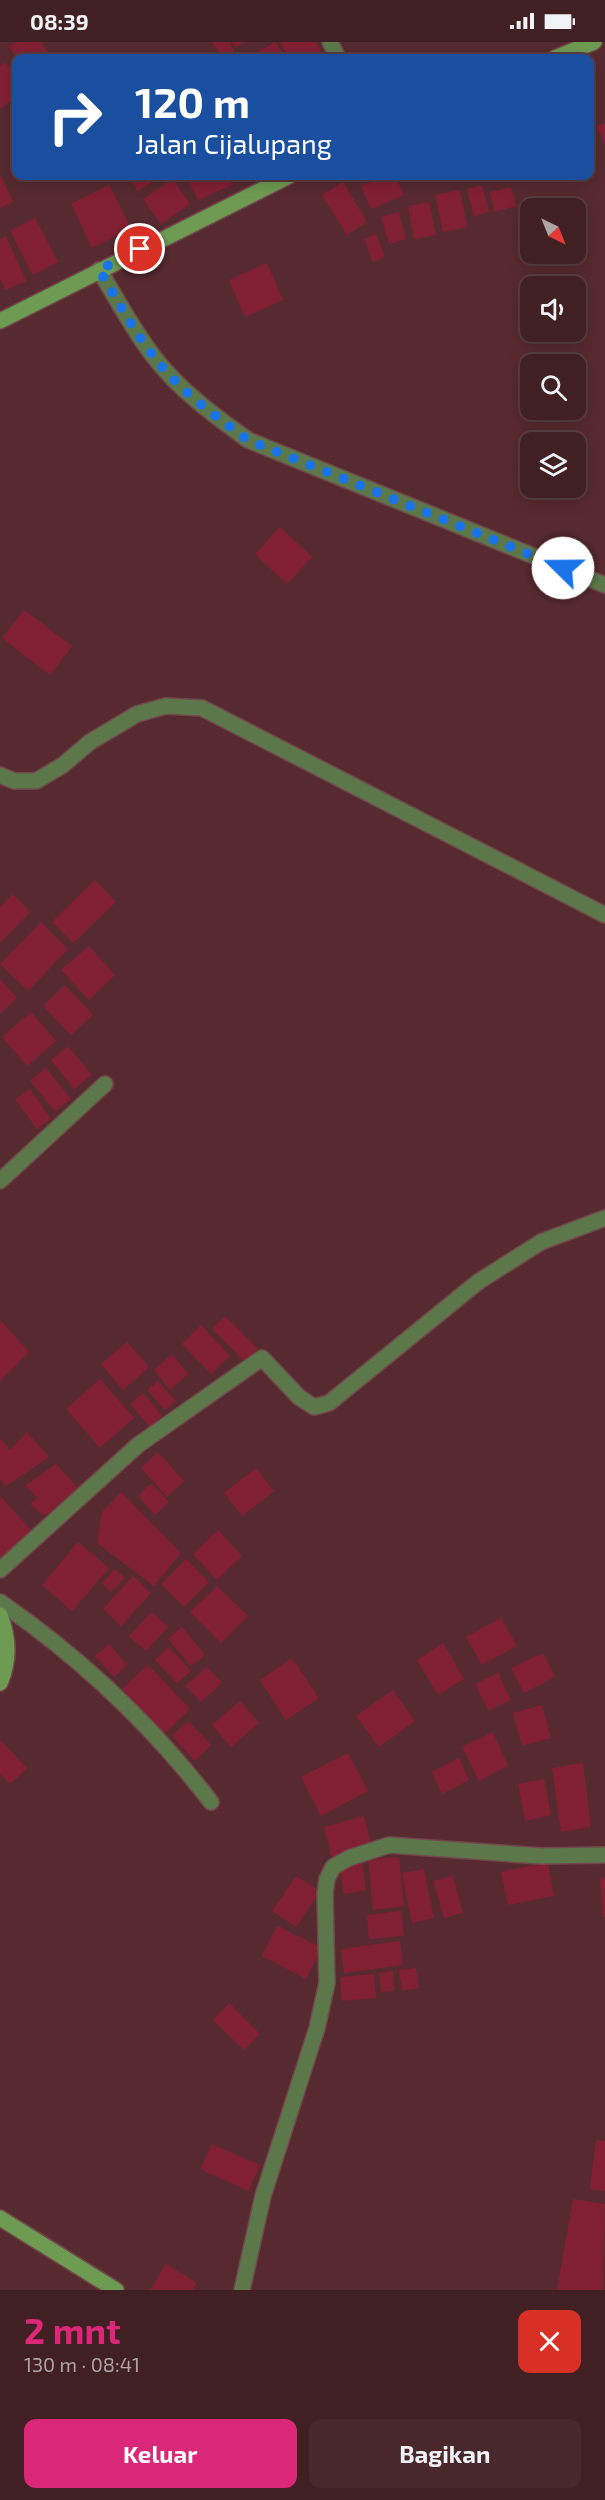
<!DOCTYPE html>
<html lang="id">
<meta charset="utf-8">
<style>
:root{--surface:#412023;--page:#48282b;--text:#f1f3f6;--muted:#aea3a6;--line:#5a3e41;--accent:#db2777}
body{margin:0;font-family:"Exo 2",sans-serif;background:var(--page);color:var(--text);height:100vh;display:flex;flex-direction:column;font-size:22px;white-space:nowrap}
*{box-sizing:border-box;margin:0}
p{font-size:20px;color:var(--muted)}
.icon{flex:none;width:33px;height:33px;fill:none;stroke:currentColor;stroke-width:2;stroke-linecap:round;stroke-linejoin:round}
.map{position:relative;height:2248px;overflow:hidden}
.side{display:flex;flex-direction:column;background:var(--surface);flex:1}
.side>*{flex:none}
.hud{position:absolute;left:12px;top:12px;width:582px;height:126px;border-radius:12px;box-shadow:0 3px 15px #0003,0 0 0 2px var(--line);background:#1a4fa0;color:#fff;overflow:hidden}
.needle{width:39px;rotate:137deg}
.controls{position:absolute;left:520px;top:156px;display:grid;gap:12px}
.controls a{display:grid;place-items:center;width:66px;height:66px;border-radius:12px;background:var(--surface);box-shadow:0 3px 15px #0003,0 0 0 2px var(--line);font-size:30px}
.pin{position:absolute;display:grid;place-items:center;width:51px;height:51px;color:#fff;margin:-26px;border:3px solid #fff;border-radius:50%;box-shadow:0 2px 6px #0007}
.me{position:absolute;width:66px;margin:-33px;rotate:292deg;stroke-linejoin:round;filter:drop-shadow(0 0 4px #0008)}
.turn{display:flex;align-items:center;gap:21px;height:126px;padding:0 24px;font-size:27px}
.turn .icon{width:78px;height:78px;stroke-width:2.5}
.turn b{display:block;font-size:42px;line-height:51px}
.round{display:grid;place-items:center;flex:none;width:63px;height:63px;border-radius:12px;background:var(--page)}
.summary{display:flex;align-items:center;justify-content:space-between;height:102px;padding:0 24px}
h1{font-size:36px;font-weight:700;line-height:45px;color:var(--accent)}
.action{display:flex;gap:12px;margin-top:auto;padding:12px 24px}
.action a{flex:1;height:69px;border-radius:12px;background:var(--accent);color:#fff;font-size:24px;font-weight:700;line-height:69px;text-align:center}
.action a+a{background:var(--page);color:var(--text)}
.status{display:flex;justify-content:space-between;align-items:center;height:42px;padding:0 30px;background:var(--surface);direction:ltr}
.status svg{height:16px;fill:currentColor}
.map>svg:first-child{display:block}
.building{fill:#822033}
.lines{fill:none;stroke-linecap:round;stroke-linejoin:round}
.street-casing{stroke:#72474c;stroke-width:18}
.secondary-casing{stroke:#72474c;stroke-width:18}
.street{stroke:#5c784b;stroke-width:15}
.secondary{stroke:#6e9b52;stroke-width:15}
.route{stroke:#1a73e8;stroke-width:10;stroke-dasharray:0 18}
</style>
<div class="status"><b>08:39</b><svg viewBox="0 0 49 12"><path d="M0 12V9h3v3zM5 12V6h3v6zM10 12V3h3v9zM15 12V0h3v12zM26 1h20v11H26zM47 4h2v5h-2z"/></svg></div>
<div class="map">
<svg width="605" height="2248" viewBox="0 0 605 2248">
<rect width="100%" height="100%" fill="#572a2f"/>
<!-- building -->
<g class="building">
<polygon points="16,0 41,0 52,16 17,16 9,5"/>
<polygon points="212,0 229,0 234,9 222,16"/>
<polygon points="232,0 246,0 235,5"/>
<polygon points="276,0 285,16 246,16"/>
<polygon points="280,0 316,0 323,14 319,16 289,16"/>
<polygon points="6,20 16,34 16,55 0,67 0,24"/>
<polygon points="590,53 596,83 590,84"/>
<polygon points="605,81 605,103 597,84"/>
<polygon points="0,132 13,160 0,166"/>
<polygon points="128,134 162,134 138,149"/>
<polygon points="186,134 228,134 232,143 198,158"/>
<polygon points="387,134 395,134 404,153 371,167 361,144"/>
<polygon points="173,137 190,162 161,182 143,157"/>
<polygon points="343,140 367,180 347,193 322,153"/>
<polygon points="109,143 131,186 92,206 71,162"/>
<polygon points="482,143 489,170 474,174 467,147"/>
<polygon points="511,145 516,164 494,170 490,150"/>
<polygon points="460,148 467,185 443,190 435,153"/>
<polygon points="429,160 436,193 414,197 408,164"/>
<polygon points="399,170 406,197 389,202 381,175"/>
<polygon points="35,176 58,220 33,233 10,189"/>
<polygon points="376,192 385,215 373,220 364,197"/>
<polygon points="6,194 26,239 5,248 0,236 0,197"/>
<polygon points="267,221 283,258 245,275 229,238"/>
<polygon points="280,485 312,515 287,542 255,512"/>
<polygon points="24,568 72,604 50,633 2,596"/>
<polygon points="95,838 116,860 73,901 52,880"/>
<polygon points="13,852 30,870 0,901 0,865"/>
<polygon points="41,880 68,907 28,949 0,922"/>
<polygon points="89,904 115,933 89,958 61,928"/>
<polygon points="0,937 17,956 0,972"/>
<polygon points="65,943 93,973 71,993 43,964"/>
<polygon points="31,970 56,999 27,1024 2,995"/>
<polygon points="68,1004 92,1033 74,1047 51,1018"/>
<polygon points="46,1026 71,1057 55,1069 30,1039"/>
<polygon points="30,1047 51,1077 37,1087 15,1057"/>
<polygon points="225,1274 258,1307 244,1319 212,1287"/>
<polygon points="0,1278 29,1310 0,1339"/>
<polygon points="201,1283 230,1314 211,1332 182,1302"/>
<polygon points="127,1300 149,1325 123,1348 101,1322"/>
<polygon points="172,1312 188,1332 170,1348 154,1328"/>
<polygon points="100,1337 134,1376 100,1406 66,1367"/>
<polygon points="158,1339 176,1359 165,1368 147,1348"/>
<polygon points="143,1351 162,1374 150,1385 130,1362"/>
<polygon points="27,1390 49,1415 6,1444 0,1438 0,1396 10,1408"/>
<polygon points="158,1410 184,1439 167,1455 141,1426"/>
<polygon points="56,1422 78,1446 45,1474 30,1462 38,1456 25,1444"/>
<polygon points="256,1426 274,1449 242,1474 224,1451"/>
<polygon points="151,1441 169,1460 155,1473 138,1454"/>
<polygon points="121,1450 181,1511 154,1544 97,1501 102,1470"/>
<polygon points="0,1454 31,1488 0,1516"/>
<polygon points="218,1488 242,1514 217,1538 193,1512"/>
<polygon points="78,1500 109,1526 72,1569 42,1543"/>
<polygon points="186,1517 209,1540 184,1565 161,1542"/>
<polygon points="115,1527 125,1536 111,1550 102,1541"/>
<polygon points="133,1534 151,1551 121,1584 103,1567"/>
<polygon points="217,1544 248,1574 221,1601 190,1570"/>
<polygon points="152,1570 168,1585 146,1609 129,1594"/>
<polygon points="501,1576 517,1604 482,1623 466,1595"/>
<polygon points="182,1585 205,1613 191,1624 168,1597"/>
<polygon points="443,1601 464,1637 438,1653 417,1618"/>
<polygon points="109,1602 127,1623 114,1635 95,1614"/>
<polygon points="169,1605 191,1629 177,1641 155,1618"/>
<polygon points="543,1611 555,1635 524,1651 511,1626"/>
<polygon points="292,1616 319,1656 286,1678 260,1638"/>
<polygon points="148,1623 190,1667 164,1692 122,1647"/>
<polygon points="207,1625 222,1641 201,1660 185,1644"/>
<polygon points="498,1631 511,1658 489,1669 475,1642"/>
<polygon points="393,1648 415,1679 379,1705 356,1674"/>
<polygon points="240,1659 259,1681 231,1705 212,1683"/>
<polygon points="542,1663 551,1696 522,1704 513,1671"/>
<polygon points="188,1679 211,1703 195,1719 172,1694"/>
<polygon points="493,1690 508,1724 479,1739 462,1705"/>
<polygon points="0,1698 27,1726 10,1742 0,1732"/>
<polygon points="348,1711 368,1749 321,1774 301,1735"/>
<polygon points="459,1716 469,1738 442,1752 432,1730"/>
<polygon points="583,1721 591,1785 561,1790 552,1726"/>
<polygon points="544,1737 551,1773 525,1779 518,1742"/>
<polygon points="364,1774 372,1806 332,1816 324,1785"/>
<polygon points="399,1815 404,1864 373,1868 368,1818"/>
<polygon points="362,1820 366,1848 344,1852 339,1824"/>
<polygon points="548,1820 554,1854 508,1863 501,1830"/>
<polygon points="424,1827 434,1876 412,1881 402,1831"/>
<polygon points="296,1834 320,1849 296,1885 272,1869"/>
<polygon points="453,1834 463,1871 444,1876 433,1839"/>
<polygon points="605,1836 605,1875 603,1875 600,1837"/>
<polygon points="401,1869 404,1894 369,1897 367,1873"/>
<polygon points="277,1884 322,1906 306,1937 262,1914"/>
<polygon points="400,1899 403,1923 344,1931 341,1907"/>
<polygon points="416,1926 419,1946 402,1949 399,1928"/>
<polygon points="393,1929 394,1949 381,1950 379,1931"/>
<polygon points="374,1932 376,1956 342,1959 340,1935"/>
<polygon points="229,1961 260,1992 244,2008 213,1978"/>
<polygon points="596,2098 605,2099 605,2149 590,2147"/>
<polygon points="212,2102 260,2123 249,2149 200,2127"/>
<polygon points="573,2157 605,2162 603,2248 557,2248"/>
<polygon points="166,2222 197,2241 193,2248 150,2248"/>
</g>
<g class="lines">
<defs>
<g id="street">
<polyline points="330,0 338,16"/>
<path d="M99,228C117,257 133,288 154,315C179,348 215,374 248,398L605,543"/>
<polyline points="0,733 14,739 36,739 63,723 90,700 137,672 166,664 202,666 605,873"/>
<polyline points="0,1139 105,1042"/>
<polyline points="0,1528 138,1403 262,1316 299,1355 314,1365 329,1361 478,1240 541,1200 605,1176"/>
<path d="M0,1560C81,1616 151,1682 211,1760"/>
<polyline points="242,2248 263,2154 317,1986 327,1941 325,1851 327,1837 333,1825 349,1816 389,1803 541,1814 605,1813"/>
</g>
<g id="secondary">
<polyline points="555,16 594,0"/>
<polyline points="0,279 289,134"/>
<path d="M0,1573C9,1596 10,1618 0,1641"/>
<polyline points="0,2176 116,2248"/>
</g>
</defs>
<!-- street casing -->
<use href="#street" class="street-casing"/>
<!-- secondary casing -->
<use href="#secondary" class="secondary-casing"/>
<!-- street -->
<use href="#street" class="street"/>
<!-- secondary -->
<use href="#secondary" class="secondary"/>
</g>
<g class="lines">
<!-- route -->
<path class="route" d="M140,207L99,228C117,257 133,288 154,315C179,348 215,374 248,398L563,526"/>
</g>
</svg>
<div class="controls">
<a><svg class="needle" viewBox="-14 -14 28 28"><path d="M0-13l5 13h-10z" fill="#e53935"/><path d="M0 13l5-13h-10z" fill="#aea3a6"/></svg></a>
<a><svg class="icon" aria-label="sound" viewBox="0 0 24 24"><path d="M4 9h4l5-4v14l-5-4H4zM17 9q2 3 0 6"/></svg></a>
<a><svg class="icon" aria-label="search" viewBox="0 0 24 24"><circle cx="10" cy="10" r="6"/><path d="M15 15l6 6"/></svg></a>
<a><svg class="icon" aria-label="layers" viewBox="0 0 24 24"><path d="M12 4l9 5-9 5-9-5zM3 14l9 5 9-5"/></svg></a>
</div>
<div class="pin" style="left:140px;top:207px;background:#d93025"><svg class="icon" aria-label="arrive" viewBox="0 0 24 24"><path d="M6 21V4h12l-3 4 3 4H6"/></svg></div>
<svg class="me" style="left:563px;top:526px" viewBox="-20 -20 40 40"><circle r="19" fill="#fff"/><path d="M0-13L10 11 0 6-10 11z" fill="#1a73e8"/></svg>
<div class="hud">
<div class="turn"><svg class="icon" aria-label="right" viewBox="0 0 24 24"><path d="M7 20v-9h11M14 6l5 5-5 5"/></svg><div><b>120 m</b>Jalan Cijalupang</div></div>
</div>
</div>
<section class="side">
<div class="summary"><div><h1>2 mnt</h1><p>130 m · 08:41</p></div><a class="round" style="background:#d93025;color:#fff"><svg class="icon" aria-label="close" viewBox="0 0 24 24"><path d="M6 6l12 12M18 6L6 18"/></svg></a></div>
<div class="action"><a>Keluar</a><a>Bagikan</a></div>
</section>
